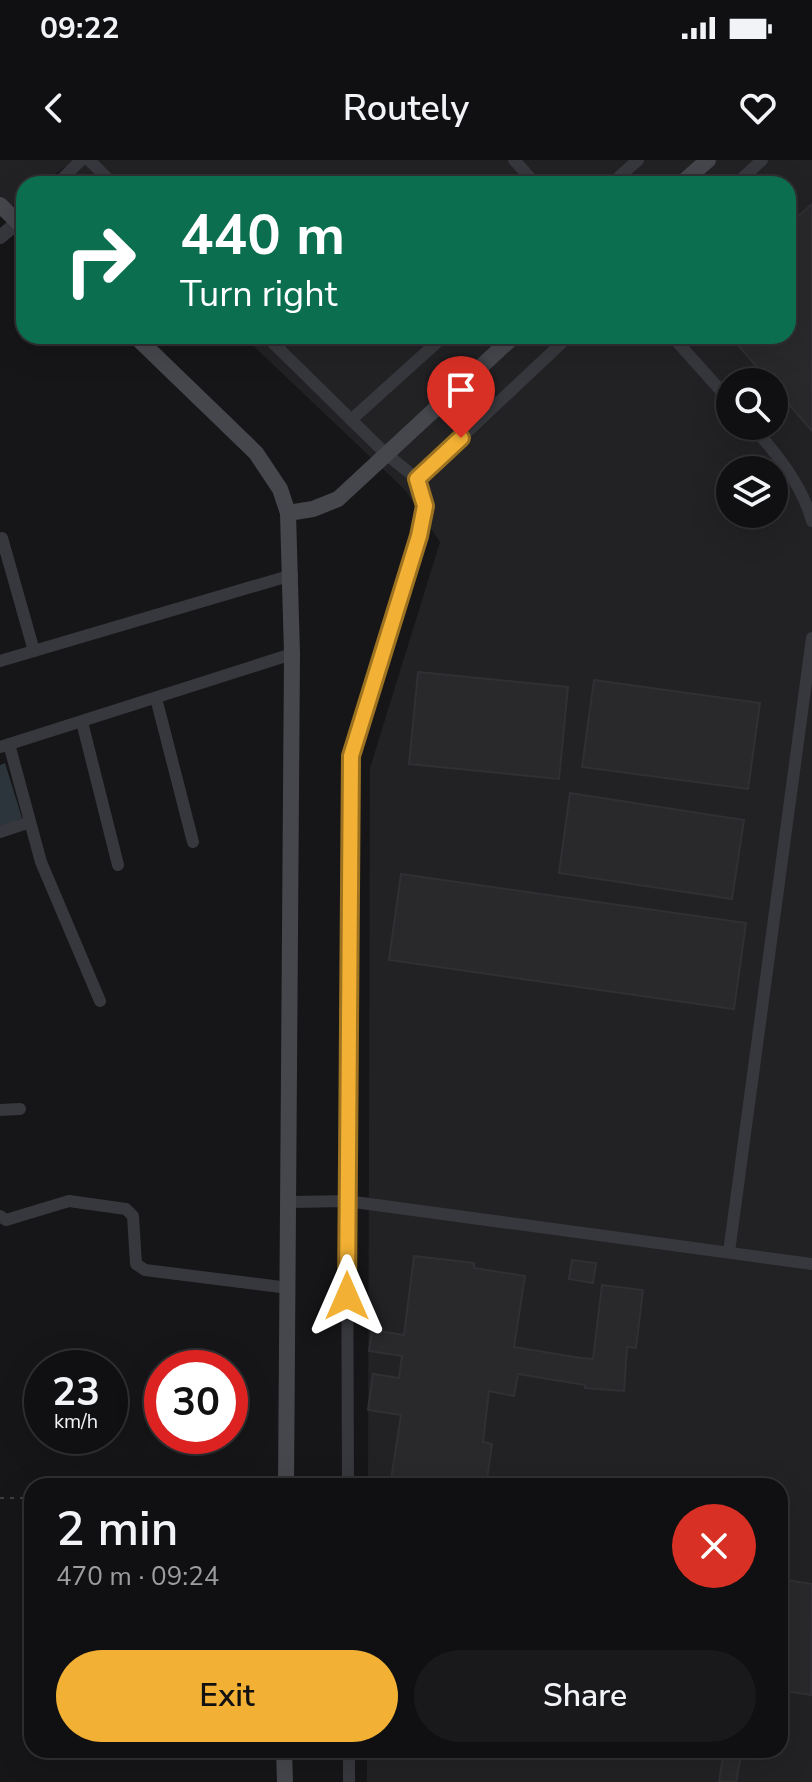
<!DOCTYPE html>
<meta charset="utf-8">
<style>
:root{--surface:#101012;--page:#19191b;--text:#f1f3f6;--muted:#9c9d9f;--line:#303032;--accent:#f2b134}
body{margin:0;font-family:"Nunito Sans",sans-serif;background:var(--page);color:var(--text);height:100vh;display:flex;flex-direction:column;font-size:30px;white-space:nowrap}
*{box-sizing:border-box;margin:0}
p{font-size:26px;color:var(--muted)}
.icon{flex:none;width:44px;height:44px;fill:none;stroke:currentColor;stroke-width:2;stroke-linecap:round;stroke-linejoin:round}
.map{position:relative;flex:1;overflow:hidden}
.panel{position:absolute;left:24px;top:1318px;width:764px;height:280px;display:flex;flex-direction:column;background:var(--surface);border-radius:24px;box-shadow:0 8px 32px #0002,0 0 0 2px var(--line)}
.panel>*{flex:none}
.hud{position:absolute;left:16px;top:16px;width:780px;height:168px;border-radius:24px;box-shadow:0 8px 32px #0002,0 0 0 2px var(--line);background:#0b6e4f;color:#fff;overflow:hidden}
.controls{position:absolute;left:716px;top:208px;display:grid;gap:16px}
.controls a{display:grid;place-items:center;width:72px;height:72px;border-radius:50%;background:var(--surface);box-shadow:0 8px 32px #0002,0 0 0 2px var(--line);font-size:40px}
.speed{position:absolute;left:24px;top:1190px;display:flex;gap:16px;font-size:40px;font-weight:700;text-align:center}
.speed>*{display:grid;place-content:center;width:104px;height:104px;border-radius:50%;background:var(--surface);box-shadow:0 8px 32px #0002,0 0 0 2px var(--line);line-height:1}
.speed small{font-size:20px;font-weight:400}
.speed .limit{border:12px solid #d22;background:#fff;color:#111}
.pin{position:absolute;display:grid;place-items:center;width:68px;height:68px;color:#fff;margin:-82px -34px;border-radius:50% 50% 50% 0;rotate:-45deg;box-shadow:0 0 8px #0007}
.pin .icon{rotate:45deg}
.me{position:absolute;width:88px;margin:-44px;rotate:0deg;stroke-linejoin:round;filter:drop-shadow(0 0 6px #0008)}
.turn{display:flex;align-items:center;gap:28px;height:168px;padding:0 32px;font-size:36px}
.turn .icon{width:104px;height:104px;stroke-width:2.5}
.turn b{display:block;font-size:56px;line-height:68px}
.round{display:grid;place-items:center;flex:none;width:84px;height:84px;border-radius:42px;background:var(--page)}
.headline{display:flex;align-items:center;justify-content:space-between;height:136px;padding:0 32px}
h1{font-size:48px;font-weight:600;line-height:60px}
.cta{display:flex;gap:16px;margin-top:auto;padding:16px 32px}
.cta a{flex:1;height:92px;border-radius:48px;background:var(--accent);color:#111;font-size:32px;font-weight:600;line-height:92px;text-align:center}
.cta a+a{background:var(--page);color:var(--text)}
.status{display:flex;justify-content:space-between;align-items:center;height:56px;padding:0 40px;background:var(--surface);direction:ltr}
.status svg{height:22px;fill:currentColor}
header{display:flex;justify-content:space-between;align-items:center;height:104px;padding:0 32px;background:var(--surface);font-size:36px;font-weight:600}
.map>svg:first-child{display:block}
.built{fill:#222225;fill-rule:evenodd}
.water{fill:#2c353c}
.building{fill:#29292c;stroke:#303034;stroke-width:2}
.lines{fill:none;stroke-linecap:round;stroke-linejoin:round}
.path{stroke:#3d3f44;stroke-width:2;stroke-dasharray:4 6;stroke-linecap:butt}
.minor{stroke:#37383d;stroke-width:12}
.tertiary{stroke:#37383d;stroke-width:14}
.secondary{stroke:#45474d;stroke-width:16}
.route-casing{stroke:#9d7322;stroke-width:20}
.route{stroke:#f2b134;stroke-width:14}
</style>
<div class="status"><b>09:22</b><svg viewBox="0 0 49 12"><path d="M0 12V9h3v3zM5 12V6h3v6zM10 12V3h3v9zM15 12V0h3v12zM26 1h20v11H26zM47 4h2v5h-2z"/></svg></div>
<header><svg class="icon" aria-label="back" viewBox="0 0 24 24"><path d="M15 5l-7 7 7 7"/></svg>Routely<svg class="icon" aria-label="heart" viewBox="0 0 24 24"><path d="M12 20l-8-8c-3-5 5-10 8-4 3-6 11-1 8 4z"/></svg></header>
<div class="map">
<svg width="812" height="1622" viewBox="0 0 812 1622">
<rect width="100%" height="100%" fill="#161618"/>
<!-- built -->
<path class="built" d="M0,0H812V1622H367V1590H780V1326H368L370,608L440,382L405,330L243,176H788V24H84L65,7L42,24H24V37L0,55ZM730,222H774V266H730ZM730,310H774V354H730Z"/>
<!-- water -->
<polygon class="water" points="5,603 22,658 0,668 0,605"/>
<!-- building -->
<g class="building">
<polygon points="812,44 812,271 774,227 774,222 770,222 730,176 788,176 788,65"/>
<polygon points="418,512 568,527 559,619 409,604"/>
<polygon points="594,520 760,543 748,629 582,607"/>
<polygon points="570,633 744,660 732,739 559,713"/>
<polygon points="401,714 746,763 734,849 389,800"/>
<polygon points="414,1096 474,1103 474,1108 525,1116 514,1187 581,1198 593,1199 602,1125 643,1130 636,1188 627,1187 624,1231 585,1228 585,1225 518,1214 514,1236 489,1231 483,1282 492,1284 486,1326 428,1326 391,1320 401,1255 368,1250 373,1214 399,1218 402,1196 369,1191 372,1170 404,1175"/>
<polygon points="572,1100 596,1103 593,1123 569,1119"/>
<polygon points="780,1419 812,1424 811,1535 780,1530"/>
<polygon points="724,1590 742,1590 736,1622 719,1622"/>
</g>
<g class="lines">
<!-- path -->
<polyline class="path" points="0,1338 32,1338"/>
<!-- minor -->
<g class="minor">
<polyline points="89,0 113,24"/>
<polyline points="514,0 536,24"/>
<polyline points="57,24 81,0"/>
<polyline points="611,24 638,0"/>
<polyline points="736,24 762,0"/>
<polyline points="266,176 385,293 417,319 425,346 419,376 351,596 347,1041 348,1326"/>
<polyline points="672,176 730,241"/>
<polyline points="351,260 444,176"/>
<path d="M752,266C777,294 802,325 812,361"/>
<polyline points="417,319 569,176"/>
<polyline points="2,378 34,491"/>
<polyline points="0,501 292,415"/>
<polyline points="156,538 193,682"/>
<polyline points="82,562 118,705"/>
<polyline points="9,584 41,702 100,841"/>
<polyline points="0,587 292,494"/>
<polyline points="0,672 30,662"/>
<polyline points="0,950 20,949"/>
<polyline points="290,1042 347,1041 812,1104"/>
<polyline points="0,1056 6,1060 69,1041 126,1049 133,1056 136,1104 145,1110 289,1128"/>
<polyline points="729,1092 812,478"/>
<polyline points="349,1590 349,1622"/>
</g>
<!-- tertiary -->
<polyline class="tertiary" points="0,77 18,62"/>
<!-- secondary -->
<g class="secondary">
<polyline points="681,24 708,0"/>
<polyline points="0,45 24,68"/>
<polyline points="135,176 256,293 280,329 288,353 292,494 286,1326"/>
<polyline points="288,353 313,349 338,339 514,176"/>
<polyline points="284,1590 285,1622"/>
</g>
</g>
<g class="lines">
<defs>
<polyline id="route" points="347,1136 351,596 419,376 425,346 417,319 461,278"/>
</defs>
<!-- route casing -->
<use href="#route" class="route-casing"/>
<!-- route -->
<use href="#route" class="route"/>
</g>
</svg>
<div class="controls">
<a><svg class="icon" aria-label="search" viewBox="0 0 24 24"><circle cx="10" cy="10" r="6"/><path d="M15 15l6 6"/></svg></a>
<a><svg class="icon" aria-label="layers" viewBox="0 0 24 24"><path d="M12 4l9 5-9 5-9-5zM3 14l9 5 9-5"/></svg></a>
</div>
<div class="speed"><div>23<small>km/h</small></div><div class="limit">30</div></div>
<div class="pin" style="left:461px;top:278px;background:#d93025"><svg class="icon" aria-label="arrive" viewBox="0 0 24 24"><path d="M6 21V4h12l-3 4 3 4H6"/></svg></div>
<svg class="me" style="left:347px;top:1136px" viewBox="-20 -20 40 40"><path d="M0-17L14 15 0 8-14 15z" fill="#f2b134" stroke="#fff" stroke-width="4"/></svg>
<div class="hud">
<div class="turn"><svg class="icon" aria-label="right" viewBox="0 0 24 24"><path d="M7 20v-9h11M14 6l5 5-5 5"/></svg><div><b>440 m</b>Turn right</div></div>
</div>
<section class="panel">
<div class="headline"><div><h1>2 min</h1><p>470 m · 09:24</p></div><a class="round" style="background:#d93025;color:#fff"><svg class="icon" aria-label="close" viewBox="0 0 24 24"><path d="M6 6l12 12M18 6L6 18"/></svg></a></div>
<div class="cta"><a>Exit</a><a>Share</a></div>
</section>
</div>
